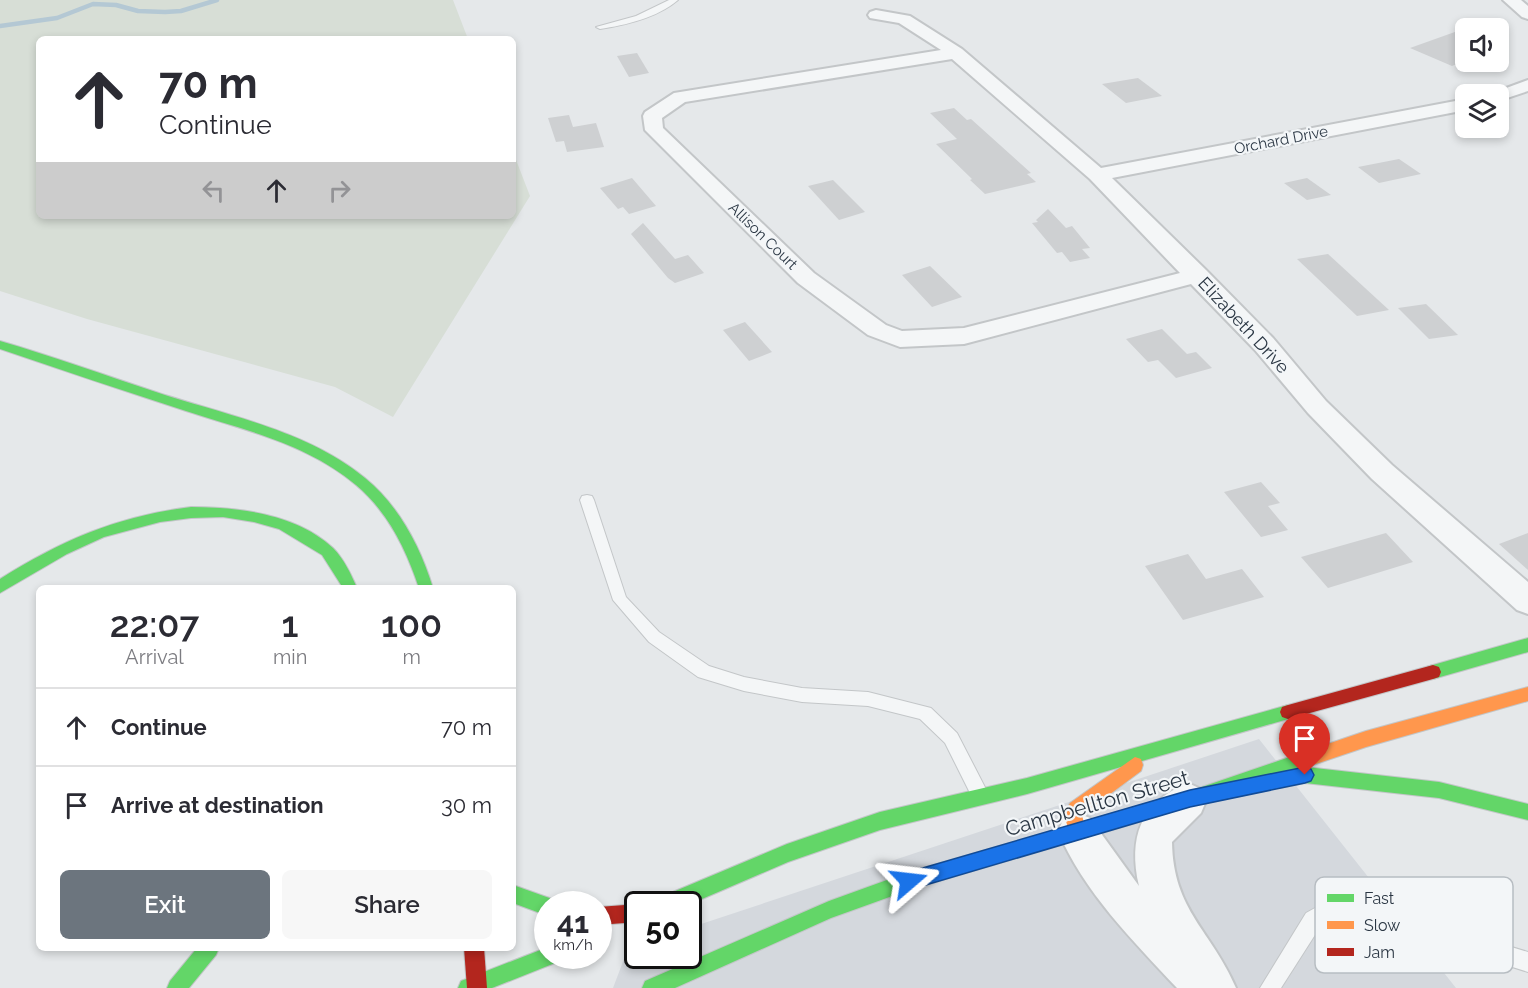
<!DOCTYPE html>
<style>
:root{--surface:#fff;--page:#f7f7f7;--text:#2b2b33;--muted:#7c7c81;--line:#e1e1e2;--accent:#6c757e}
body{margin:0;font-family:Raleway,sans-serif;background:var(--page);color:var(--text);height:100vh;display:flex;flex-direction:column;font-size:22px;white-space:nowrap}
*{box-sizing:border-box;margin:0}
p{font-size:20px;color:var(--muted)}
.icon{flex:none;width:33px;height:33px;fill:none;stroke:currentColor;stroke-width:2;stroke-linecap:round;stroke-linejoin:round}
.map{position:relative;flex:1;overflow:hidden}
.sheet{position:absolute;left:36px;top:585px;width:480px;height:366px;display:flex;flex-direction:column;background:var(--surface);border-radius:9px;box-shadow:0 3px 9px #0003}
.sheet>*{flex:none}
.top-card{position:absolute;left:36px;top:36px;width:480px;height:183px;border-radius:9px;box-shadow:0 3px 9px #0003;background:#fff;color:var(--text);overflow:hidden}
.fabs{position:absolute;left:1455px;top:18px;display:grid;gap:12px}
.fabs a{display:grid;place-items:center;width:54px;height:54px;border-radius:9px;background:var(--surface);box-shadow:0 3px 9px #0003;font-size:30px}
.speed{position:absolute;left:534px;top:891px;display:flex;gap:12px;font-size:30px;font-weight:700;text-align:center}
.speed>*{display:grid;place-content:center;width:78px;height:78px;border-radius:50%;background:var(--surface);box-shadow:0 3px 9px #0003;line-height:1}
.speed small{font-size:15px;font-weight:400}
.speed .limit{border:3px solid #111;border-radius:9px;background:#fff;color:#111}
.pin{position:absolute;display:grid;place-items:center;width:51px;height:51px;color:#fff;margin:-62px -26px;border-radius:50% 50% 50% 0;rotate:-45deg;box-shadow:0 0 6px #0007}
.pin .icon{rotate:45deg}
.me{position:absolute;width:66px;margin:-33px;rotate:73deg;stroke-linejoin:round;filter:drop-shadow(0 0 4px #0008)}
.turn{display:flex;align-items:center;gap:21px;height:126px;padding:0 24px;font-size:27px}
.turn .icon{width:78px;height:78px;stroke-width:2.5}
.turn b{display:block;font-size:42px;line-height:51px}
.lanes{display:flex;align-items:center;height:57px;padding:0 24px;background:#0003;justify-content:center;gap:30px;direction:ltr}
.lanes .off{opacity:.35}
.eta{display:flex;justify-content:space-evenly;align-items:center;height:102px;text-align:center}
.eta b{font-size:36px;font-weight:600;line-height:42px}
.button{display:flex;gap:12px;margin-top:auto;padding:12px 24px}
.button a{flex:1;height:69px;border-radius:9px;background:var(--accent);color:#fff;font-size:24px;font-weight:600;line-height:69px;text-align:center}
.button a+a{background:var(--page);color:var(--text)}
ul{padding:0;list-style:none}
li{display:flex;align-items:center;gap:18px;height:78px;padding:0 24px;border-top:2px solid var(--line)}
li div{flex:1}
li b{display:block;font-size:22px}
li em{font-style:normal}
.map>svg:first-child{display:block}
.built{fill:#d4d8dd}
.green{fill:#d7ded6}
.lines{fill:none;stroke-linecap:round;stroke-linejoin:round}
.stream{stroke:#b4c8d4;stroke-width:4.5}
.building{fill:#ced0d2}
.lane-casing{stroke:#c3c6c8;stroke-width:2}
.street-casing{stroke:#c3c6c8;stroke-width:4}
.fast-casing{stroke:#c3c6c8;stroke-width:2}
.slow-casing{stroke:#c3c6c8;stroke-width:2}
.jam-casing{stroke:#c3c6c8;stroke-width:2}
.lane{fill:#f4f6f7;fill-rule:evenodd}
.street{fill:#f4f6f7;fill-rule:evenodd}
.fast{fill:#63d668;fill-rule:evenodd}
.slow{fill:#ff974d;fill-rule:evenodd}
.jam{fill:#b3261e;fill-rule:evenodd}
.route{fill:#1a73e8;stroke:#114b97;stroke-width:1.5}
.labels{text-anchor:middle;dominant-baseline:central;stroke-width:4.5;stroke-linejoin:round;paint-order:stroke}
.far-street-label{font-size:15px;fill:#2b3744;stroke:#f3f6f8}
.street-label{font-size:18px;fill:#2b3744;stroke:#f3f6f8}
.near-street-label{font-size:21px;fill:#2b3744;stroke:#f3f6f8}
.key{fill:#f3f6f8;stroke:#b7bdc2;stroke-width:1.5}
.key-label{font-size:16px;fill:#2b3744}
</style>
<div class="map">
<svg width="1528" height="988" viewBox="0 0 1528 988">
<rect width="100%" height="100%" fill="#e5e8ea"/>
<!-- built -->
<polygon class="built" points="1259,739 1456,988 613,988 627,951 637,947 638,956 688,956 689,928"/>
<!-- green -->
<polygon class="green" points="0,0 453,0 468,39 39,39 39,216 513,216 513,152 530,196 393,417 335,387 87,319 0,291"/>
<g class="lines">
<!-- stream -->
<polyline class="stream" points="0,26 57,18 93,4 116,5 138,11 165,12 181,11 217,0"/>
</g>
<!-- building -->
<g class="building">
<polygon points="1466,28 1466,60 1452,66 1410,48"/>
<polygon points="637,53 649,73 629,77 617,56"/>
<polygon points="1138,78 1162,96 1126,103 1102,84"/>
<polygon points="954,108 967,120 971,119 1031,173 1027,174 1036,182 985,194 970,180 972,179 936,144 957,139 930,113"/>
<polygon points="569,115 573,127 596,123 604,147 567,152 564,141 556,142 548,118"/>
<polygon points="1399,159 1421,174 1379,183 1358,167"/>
<polygon points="632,178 656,206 629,214 623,207 618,209 600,188"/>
<polygon points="1307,178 1331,195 1307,200 1284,183"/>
<polygon points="833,180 865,212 839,220 808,186"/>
<polygon points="1048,209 1066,228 1072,226 1090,248 1082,249 1090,258 1070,262 1062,252 1057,253 1032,223 1038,222 1036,220"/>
<polygon points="643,223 675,259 688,255 704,273 675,283 668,278 631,234"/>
<polygon points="1328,254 1389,310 1357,316 1297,259"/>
<polygon points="930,266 962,297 932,307 902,275"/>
<polygon points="1426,304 1458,335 1429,339 1398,308"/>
<polygon points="745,322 772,352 749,361 723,330"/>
<polygon points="1162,329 1187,354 1196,352 1212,368 1176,378 1158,360 1148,362 1126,339"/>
<polygon points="1261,482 1280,503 1268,506 1288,530 1261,537 1224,492"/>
<polygon points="1386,533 1413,562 1328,588 1301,557"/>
<polygon points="1528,533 1528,570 1499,544"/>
<polygon points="1188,554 1206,579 1242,569 1264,597 1183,620 1145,566"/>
</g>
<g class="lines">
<defs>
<g id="lane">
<path d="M669,0H678C657,18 626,25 600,29L596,27L636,16Z"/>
<polygon points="587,495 592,496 594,500 626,597 659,632 709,666 744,677 802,688 868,692 931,708 957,733 989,795 986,801 980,803 974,801 945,743 920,719 868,706 802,702 744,691 698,677 649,642 613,600 580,500 582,496"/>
<polygon points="1333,898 1357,900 1528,952 1528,972 1357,918 1335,916 1320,927 1281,988 1260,988 1306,913"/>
</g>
<g id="street">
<polygon points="1503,0 1521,0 1528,6 1528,19 1522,17"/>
<path d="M876,10L910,16L962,49L1101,168L1466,99V110L1112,178L1206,270L1273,338L1326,401L1392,465L1528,582V614L1517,610L1372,479L1308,413L1255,350L1191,284L964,344L900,347L868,335L798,283L645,130L643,116L645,112L674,93L941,50L899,23L870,18L868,15L870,12ZM952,59L1090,179L1180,273L964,328L902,331L886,325L814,273L663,128L662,118L685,102Z"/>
<polygon points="1528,80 1528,91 1498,101 1498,94 1490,94"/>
<path d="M1188,783L1201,789L1206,801L1201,813L1172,842C1173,911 1212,931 1236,988H1177C1133,941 1083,891 1058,831L1064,818L1077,813L1090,818L1139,886C1128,838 1140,802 1188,783Z"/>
</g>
<g id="fast">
<path d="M0,341C52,356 104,375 156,392C225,415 307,430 365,478C399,506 420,546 433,588H419C406,549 388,512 356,485C308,444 244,430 186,411C124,391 62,370 0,349Z"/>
<path d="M191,507C238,507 297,514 333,548C344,559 351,574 357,588H343L322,555L279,529L254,522L223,517L191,518L160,522L104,537L67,554L0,593V579C62,540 118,516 191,507Z"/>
<polygon points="1528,638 1528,652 1433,679 1427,677 1425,672 1427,667 1433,665"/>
<polygon points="1288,705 1294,707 1296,712 1294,717 1288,719 1027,794 880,830 788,862 688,905 659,904 661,897 787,844 880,812 1027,778"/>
<polygon points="1307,751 1313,753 1315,759 1313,765 1306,767 1439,782 1528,804 1528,820 1439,798 1305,783 1280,788 1274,786 1272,779 1190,807 909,890 831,918 675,988 642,988 645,981 829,901 909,872 1190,791"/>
<polygon points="513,885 555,900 556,904 548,904 548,916 513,903"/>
<polygon points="548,947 548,956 557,956 555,963 492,988 458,988 461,981"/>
<polygon points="197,948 219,948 216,955 189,988 167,988 170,981"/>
</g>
<g id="slow">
<polygon points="1528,687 1528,701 1366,747 1307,767 1301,765 1299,759 1301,753 1366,731"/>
<polygon points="1135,757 1141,759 1143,765 1141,771 1082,815 1086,831 1083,837 1077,840 1071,837 1064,815 1070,803"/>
</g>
<g id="jam">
<polygon points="1433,665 1439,667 1441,672 1439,677 1433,679 1288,719 1282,717 1280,712 1282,707 1288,705"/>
<polygon points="638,904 640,904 638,904 638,922 598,925 598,907"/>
<polygon points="464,948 484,948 487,988 467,988"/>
</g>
</defs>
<!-- lane casing -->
<use href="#lane" class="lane-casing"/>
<!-- street casing -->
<use href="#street" class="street-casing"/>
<!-- fast casing -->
<use href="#fast" class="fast-casing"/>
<!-- slow casing -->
<use href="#slow" class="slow-casing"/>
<!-- jam casing -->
<use href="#jam" class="jam-casing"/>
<!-- lane -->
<use href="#lane" class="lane"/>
<!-- street -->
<use href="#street" class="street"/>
<!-- fast -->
<use href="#fast" class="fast"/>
<!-- slow -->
<use href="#slow" class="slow"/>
<!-- jam -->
<use href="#jam" class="jam"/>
</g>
<!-- route -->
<polygon class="route" points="1305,767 1311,769 1314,775 1311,781 1305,783 1190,807 909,890 902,887 899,881 902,874 909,872 1190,790"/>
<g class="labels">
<!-- far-street labels -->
<g class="far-street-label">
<text transform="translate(1281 140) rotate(-11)">Orchard Drive</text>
<text transform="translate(763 236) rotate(44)">Allison Court</text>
</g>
<!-- street labels -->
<g class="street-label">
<text transform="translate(1244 325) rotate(47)">Elizabeth Drive</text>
</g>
<!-- near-street labels -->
<g class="near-street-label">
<text transform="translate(1097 803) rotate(-16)">Campbellton Street</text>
</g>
</g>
<!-- legend -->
<rect x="1315" y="877" width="198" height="96" rx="9" class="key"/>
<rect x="1327" y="894" width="27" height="8" fill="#63d668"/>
<rect x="1327" y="921" width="27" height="8" fill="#ff974d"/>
<rect x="1327" y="948" width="27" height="8" fill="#b3261e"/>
<g class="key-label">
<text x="1364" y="904">Fast</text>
<text x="1364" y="931">Slow</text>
<text x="1364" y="958">Jam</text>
</g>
</svg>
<div class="fabs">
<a><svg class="icon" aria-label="sound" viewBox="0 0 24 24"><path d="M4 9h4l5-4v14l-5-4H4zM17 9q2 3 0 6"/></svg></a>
<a><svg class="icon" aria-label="layers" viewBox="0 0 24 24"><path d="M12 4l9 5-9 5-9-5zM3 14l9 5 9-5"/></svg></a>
</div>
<div class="speed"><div>41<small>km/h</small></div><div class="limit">50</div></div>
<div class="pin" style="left:1305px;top:775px;background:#d93025"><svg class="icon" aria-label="arrive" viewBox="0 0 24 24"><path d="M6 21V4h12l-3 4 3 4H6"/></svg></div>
<svg class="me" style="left:909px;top:881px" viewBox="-20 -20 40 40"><path d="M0-17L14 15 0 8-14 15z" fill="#1a73e8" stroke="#fff" stroke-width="4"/></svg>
<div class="top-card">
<div class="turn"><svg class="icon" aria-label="ahead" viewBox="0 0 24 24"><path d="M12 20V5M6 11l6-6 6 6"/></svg><div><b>70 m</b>Continue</div></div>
<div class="lanes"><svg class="icon off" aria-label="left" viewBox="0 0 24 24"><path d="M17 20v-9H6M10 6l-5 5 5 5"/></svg><svg class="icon" aria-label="ahead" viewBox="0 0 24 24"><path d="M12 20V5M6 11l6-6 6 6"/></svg><svg class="icon off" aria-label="right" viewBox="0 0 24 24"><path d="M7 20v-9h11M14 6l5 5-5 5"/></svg></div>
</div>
<section class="sheet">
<div class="eta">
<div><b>22:07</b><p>Arrival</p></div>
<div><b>1</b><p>min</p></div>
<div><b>100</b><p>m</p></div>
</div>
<ul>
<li><svg class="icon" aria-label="ahead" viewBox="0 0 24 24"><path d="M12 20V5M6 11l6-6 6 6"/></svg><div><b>Continue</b></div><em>70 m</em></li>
<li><svg class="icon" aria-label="arrive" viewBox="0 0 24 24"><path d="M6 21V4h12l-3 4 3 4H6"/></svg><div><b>Arrive at destination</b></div><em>30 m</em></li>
</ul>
<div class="button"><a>Exit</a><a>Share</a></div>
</section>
</div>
